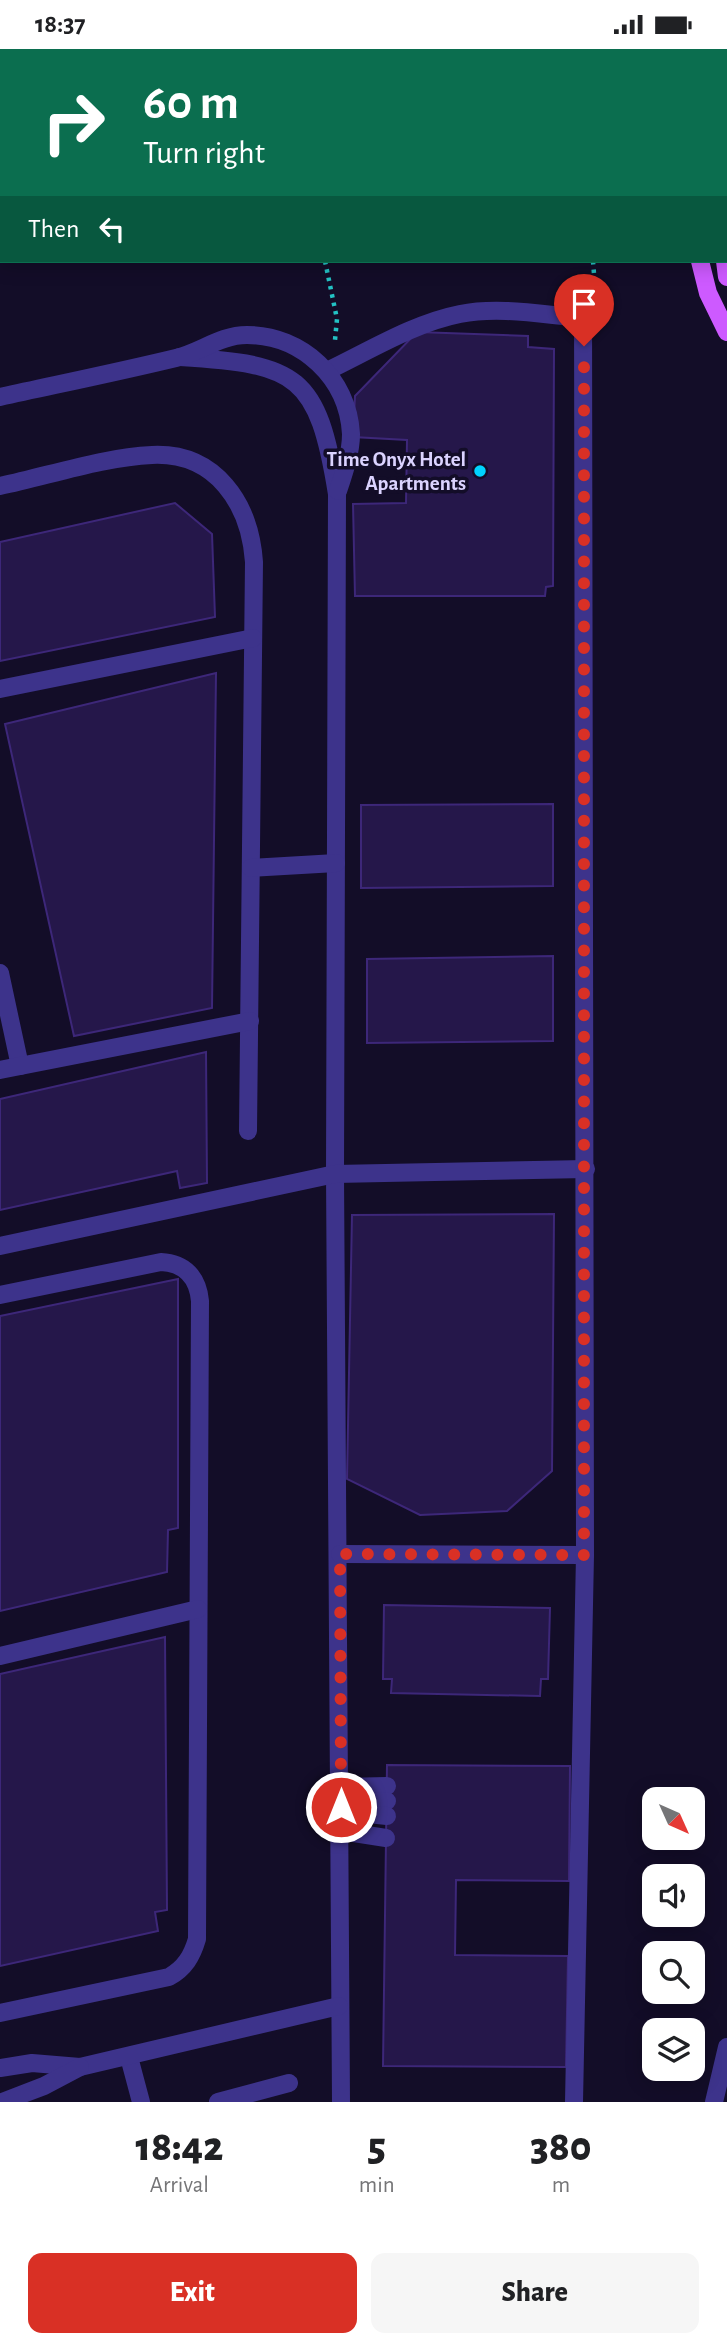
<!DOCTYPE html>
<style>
:root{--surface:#fff;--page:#f6f6f6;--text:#202124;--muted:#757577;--accent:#d93025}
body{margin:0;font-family:"Alegreya Sans",sans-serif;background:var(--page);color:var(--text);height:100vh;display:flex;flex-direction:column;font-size:26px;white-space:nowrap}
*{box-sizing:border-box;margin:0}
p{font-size:23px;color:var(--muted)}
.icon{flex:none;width:38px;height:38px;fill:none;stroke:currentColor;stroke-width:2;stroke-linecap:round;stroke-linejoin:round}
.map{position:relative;height:2053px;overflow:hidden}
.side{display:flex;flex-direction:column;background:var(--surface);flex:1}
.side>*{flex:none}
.top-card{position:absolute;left:0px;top:0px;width:728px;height:214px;box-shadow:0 4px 18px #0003;background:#0b6e4f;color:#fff;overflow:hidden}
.needle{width:46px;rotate:135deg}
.controls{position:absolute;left:642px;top:1738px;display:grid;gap:14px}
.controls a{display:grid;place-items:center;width:63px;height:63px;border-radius:14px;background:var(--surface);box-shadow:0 4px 18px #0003;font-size:35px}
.pin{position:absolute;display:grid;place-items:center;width:60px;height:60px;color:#fff;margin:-72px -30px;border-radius:50% 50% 50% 0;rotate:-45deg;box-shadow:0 0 7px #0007}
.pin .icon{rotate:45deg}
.me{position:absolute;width:77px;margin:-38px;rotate:0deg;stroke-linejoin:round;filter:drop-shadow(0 0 5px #0008)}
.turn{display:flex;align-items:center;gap:24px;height:147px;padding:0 28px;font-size:32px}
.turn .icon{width:91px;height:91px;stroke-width:2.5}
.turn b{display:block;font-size:49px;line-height:60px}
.then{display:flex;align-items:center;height:66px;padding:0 28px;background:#0003;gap:14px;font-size:26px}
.eta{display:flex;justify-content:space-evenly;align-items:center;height:119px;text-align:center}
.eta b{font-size:42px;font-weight:800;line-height:49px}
.button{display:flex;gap:14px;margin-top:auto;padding:14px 28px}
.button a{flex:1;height:80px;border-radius:14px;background:var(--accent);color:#fff;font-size:28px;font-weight:800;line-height:80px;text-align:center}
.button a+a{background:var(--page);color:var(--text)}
.status{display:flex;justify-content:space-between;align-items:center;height:49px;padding:0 35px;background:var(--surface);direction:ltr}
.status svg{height:19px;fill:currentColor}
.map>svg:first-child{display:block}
.building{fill:#25174a;stroke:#3d2779;stroke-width:2}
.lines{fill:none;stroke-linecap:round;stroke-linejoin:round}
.path{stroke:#23c2c4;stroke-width:4.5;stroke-dasharray:3.5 5;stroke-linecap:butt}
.minor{stroke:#3d338b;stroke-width:18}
.major{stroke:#cd5aff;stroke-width:18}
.route{stroke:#d93025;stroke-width:12;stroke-dasharray:0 21.6}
.poi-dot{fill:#00d3fe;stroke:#130d28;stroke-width:2.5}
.labels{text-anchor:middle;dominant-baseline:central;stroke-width:7;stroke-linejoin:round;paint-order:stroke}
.poi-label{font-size:21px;font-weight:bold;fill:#dbd3ff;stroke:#130d28;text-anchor:end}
</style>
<div class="status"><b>18:37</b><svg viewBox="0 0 49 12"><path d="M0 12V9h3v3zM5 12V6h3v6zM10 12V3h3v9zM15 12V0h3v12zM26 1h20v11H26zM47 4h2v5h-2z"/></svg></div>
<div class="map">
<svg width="727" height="2053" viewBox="0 0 727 2053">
<rect width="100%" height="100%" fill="#130d28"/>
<!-- building -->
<g class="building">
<polygon points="417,283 528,287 528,298 554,300 553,537 546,538 545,547 355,547 353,455 406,454 407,391 353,388 355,347"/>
<polygon points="175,454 212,485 215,568 0,612 0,493"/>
<polygon points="216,624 212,959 74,987 5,675"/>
<polygon points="553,755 553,837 361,839 361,756"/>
<polygon points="553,907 553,992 367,994 367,910"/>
<polygon points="206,1003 207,1134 180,1139 177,1122 0,1161 0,1050"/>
<polygon points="554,1165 552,1422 507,1462 420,1466 347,1430 352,1166"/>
<polygon points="178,1230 178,1479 168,1481 167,1523 0,1562 0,1267"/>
<polygon points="384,1556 550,1559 548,1630 541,1630 540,1647 391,1644 392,1630 383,1630"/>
<polygon points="165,1588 167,1861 155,1863 158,1882 0,1917 0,1625"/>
<polygon points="387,1716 570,1717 569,1832 456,1831 455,1906 568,1907 566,2018 383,2017"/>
</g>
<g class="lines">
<!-- path -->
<g class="path">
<polyline points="325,212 337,270 335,291"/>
<polyline points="593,212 594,225"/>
</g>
<!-- minor -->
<g class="minor">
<path d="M180,308C298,315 318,326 337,445L335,1125L341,2053"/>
<path d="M327,322C369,302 414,274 460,265C500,257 544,266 584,269"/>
<path d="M0,348C59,335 118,323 176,309C201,303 220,286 247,286C302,286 348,329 351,385C351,404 344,424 338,442"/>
<path d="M0,437C48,427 104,408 152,406C216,403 250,455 254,513L248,1082"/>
<polyline points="0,640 253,589"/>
<polyline points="251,819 336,814"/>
<polyline points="0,924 20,1017"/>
<polyline points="0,1021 250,972"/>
<polyline points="0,1197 335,1125 586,1120"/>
<path d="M0,1246L161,1213C185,1214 198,1229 200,1252L197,1890C192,1907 185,1919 169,1928L0,1964"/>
<polyline points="340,1505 585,1506"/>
<polyline points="0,1607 198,1560"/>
<polyline points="341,1738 387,1737"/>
<path d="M341,1758C358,1759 370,1752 387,1752"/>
<polyline points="358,1759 368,1765 387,1767"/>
<polyline points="341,1782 386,1789"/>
<polyline points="129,2008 141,2053"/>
<polyline points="0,2019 32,2014 80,2018 339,1957"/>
<polyline points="2,2053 44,2037 80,2018"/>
<polyline points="218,2053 289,2034"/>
<polyline points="574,2053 585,1506 583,245"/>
<polyline points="714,2053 727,1998"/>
</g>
<!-- major -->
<g class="major">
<polyline points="616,0 618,2"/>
<polyline points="699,0 699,2"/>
<polyline points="700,212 708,244 727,283"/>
<polyline points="725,212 727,228"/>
</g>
</g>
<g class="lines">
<!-- route -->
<polyline class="route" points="341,1758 340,1505 584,1506 584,297"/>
</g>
<!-- markers -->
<circle class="poi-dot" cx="480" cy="422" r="7"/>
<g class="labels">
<!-- poi labels -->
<g class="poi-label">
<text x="466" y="410">Time Onyx Hotel<tspan x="466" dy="24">Apartments</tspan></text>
</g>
</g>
</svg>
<div class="controls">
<a><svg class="needle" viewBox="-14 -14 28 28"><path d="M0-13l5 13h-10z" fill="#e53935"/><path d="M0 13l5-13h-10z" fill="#757577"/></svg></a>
<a><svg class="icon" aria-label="sound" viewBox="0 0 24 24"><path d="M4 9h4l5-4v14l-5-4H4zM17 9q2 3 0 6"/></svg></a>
<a><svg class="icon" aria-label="search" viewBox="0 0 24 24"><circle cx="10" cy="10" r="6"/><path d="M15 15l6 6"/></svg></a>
<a><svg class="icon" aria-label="layers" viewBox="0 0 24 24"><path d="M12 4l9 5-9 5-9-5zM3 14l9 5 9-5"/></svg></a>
</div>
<div class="pin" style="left:584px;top:297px;background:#d93025"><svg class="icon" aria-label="arrive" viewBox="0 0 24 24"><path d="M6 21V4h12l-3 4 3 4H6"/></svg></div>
<svg class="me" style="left:341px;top:1758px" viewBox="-20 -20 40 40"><circle r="17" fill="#d93025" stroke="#fff" stroke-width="3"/><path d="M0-11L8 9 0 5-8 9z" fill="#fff"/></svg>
<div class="top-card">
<div class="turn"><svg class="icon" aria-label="right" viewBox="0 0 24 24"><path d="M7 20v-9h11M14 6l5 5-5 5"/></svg><div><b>60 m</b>Turn right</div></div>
<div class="then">Then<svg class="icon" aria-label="left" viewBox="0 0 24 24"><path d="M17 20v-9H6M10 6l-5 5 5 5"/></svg></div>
</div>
</div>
<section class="side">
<div class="eta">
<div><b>18:42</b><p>Arrival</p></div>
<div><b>5</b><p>min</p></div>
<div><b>380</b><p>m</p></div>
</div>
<div class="button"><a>Exit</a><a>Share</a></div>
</section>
